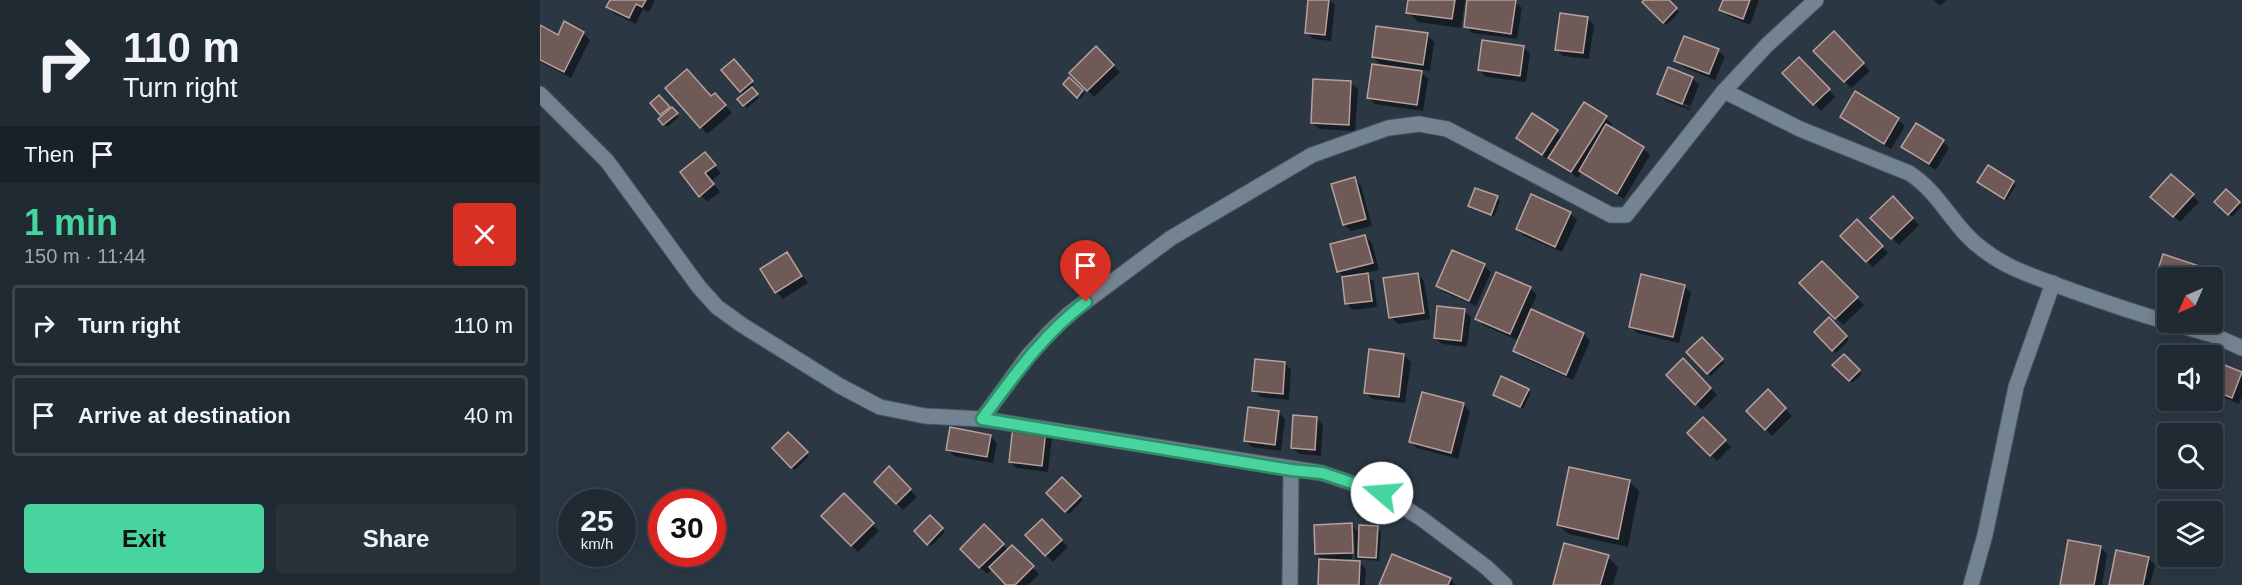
<!DOCTYPE html>
<meta charset="utf-8">
<style>
:root{--surface:#202a33;--page:#28323b;--text:#f1f3f6;--muted:#a2a7ac;--line:#3d464e;--accent:#47d49e}
body{margin:0;font-family:Arial,sans-serif;background:var(--page);color:var(--text);height:100vh;display:flex;flex-direction:column;font-size:22px;white-space:nowrap}
*{box-sizing:border-box;margin:0}
p{font-size:20px;color:var(--muted)}
.icon{flex:none;width:33px;height:33px;fill:none;stroke:currentColor;stroke-width:2;stroke-linecap:round;stroke-linejoin:round}
.map{position:relative;flex:1;overflow:hidden}
.drawer{display:flex;flex-direction:column;background:var(--surface);width:540px}
.drawer>*{flex:none}
.guide{background:#202a33;color:var(--text);overflow:hidden}
.needle{width:39px;rotate:225deg}
.tools{position:absolute;left:1617px;top:267px;display:grid;gap:12px}
.tools a{display:grid;place-items:center;width:66px;height:66px;border-radius:6px;background:var(--surface);box-shadow:0 3px 15px #0003,0 0 0 2px var(--line);font-size:30px}
.speed{position:absolute;left:18px;top:489px;display:flex;gap:12px;font-size:30px;font-weight:700;text-align:center}
.speed>*{display:grid;place-content:center;width:78px;height:78px;border-radius:50%;background:var(--surface);box-shadow:0 3px 15px #0003,0 0 0 2px var(--line);line-height:1}
.speed small{font-size:15px;font-weight:400}
.speed .limit{border:9px solid #d22;background:#fff;color:#111}
.pin{position:absolute;display:grid;place-items:center;width:51px;height:51px;color:#fff;margin:-62px -26px;border-radius:50% 50% 50% 0;rotate:-45deg;box-shadow:0 0 6px #0007}
.pin .icon{rotate:45deg}
.me{position:absolute;width:66px;margin:-33px;rotate:288deg;stroke-linejoin:round;filter:drop-shadow(0 0 4px #0008)}
.turn{display:flex;align-items:center;gap:21px;height:126px;padding:0 24px;font-size:27px}
.turn .icon{width:78px;height:78px;stroke-width:2.5}
.turn b{display:block;font-size:42px;line-height:51px}
.then{display:flex;align-items:center;height:57px;padding:0 24px;background:#0003;gap:12px;font-size:22px}
.round{display:grid;place-items:center;flex:none;width:63px;height:63px;border-radius:6px;background:var(--page)}
.head{display:flex;align-items:center;justify-content:space-between;height:102px;padding:0 24px}
h1{font-size:36px;font-weight:700;line-height:45px;color:var(--accent)}
.button{display:flex;gap:12px;margin-top:auto;padding:12px 24px}
.button a{flex:1;height:69px;border-radius:6px;background:var(--accent);color:#111;font-size:24px;font-weight:700;line-height:69px;text-align:center}
.button a+a{background:var(--page);color:var(--text)}
ul{padding:0;list-style:none}
li{display:flex;align-items:center;gap:18px;height:81px;margin:0 12px 9px;padding:0 12px;border:3px solid var(--line);border-radius:6px}
li div{flex:1}
li b{display:block;font-size:22px}
li em{font-style:normal}
main{display:flex;flex:1;min-height:0}
.map>svg:first-child{display:block}
.shadow{fill:#0007;fill-rule:evenodd}
.building{fill:#6f5a58;stroke:#b7a09d;stroke-width:1.5}
.lines{fill:none;stroke-linecap:round;stroke-linejoin:round}
.street-casing{stroke:#4b5660;stroke-width:17}
.street{stroke:#748391;stroke-width:15}
.route-casing{stroke:#2e8a67;stroke-width:15}
.route{stroke:#47d49e;stroke-width:10}
</style>
<main>
<section class="drawer">
<div class="guide">
<div class="turn"><svg class="icon" aria-label="right" viewBox="0 0 24 24"><path d="M7 20v-9h11M14 6l5 5-5 5"/></svg><div><b>110 m</b>Turn right</div></div>
<div class="then">Then<svg class="icon" aria-label="arrive" viewBox="0 0 24 24"><path d="M6 21V4h12l-3 4 3 4H6"/></svg></div>
</div>
<div class="head"><div><h1>1 min</h1><p>150 m · 11:44</p></div><a class="round" style="background:#d93025;color:#fff"><svg class="icon" aria-label="close" viewBox="0 0 24 24"><path d="M6 6l12 12M18 6L6 18"/></svg></a></div>
<ul>
<li><svg class="icon" aria-label="right" viewBox="0 0 24 24"><path d="M7 20v-9h11M14 6l5 5-5 5"/></svg><div><b>Turn right</b></div><em>110 m</em></li>
<li><svg class="icon" aria-label="arrive" viewBox="0 0 24 24"><path d="M6 21V4h12l-3 4 3 4H6"/></svg><div><b>Arrive at destination</b></div><em>40 m</em></li>
</ul>
<div class="button"><a>Exit</a><a>Share</a></div>
</section>
<div class="map">
<svg width="1702" height="585" viewBox="0 0 1702 585">
<rect width="100%" height="100%" fill="#2b3844"/>
<!-- shadow -->
<g class="shadow">
<polygon points="71,0 115,0 109,12 103,9 96,24 75,14 68,7"/>
<polygon points="770,0 790,0 795,5 791,41 773,39 766,32"/>
<polygon points="869,0 925,0 921,28 878,22 868,12"/>
<polygon points="929,0 975,2 982,8 977,39 932,33 925,26"/>
<polygon points="1106,0 1127,0 1139,12 1127,25 1104,2"/>
<polygon points="1185,0 1219,0 1210,25 1188,16 1181,9"/>
<polygon points="1393,0 1407,0 1400,6"/>
<polygon points="1047,18 1054,25 1049,59 1023,56 1016,49"/>
<polygon points="25,23 43,33 50,40 31,78 0,62 0,27 18,37"/>
<polygon points="1294,34 1330,71 1311,88 1276,51"/>
<polygon points="887,35 894,42 890,71 840,64 833,57"/>
<polygon points="984,47 990,54 986,82 946,77 939,70"/>
<polygon points="556,48 580,72 554,97 531,73"/>
<polygon points="1178,51 1185,57 1175,80 1143,67 1136,60"/>
<polygon points="1259,59 1295,97 1281,111 1245,73"/>
<polygon points="194,61 214,85 211,88 219,98 207,108 199,99 205,95 201,91"/>
<polygon points="881,72 888,79 883,111 835,104 828,98"/>
<path d="M1152,78L1159,85L1149,110L1126,101L1119,94ZM1125,96L1150,106L1149,108L1125,99Z"/>
<polygon points="529,79 545,94 540,99 525,84"/>
<polygon points="811,83 818,89 815,131 779,129 772,122"/>
<polygon points="1316,93 1358,120 1365,126 1351,149 1308,123 1302,117"/>
<polygon points="175,95 192,113 167,134 161,127 171,98"/>
<polygon points="119,97 139,117 127,127 120,119 123,116 112,103"/>
<polygon points="992,115 1023,137 1066,118 1072,124 1070,128 1103,148 1110,155 1084,199 1047,177 1042,172 1038,178 1010,158 1009,160 984,144 978,137"/>
<polygon points="1403,141 1409,148 1396,170 1370,154 1363,147"/>
<polygon points="171,161 181,173 171,181 180,192 167,202 142,172"/>
<polygon points="1448,167 1476,185 1467,200 1439,182"/>
<polygon points="815,179 821,186 832,226 811,231 804,225"/>
<polygon points="1686,191 1702,206 1692,217 1676,202"/>
<polygon points="1652,195 1659,202 1640,222 1619,203"/>
<polygon points="957,198 960,201 954,217 930,206"/>
<polygon points="1353,198 1379,225 1359,245 1332,218"/>
<polygon points="1030,213 1037,220 1022,252 984,236 977,229"/>
<polygon points="1317,221 1348,253 1333,267 1302,236"/>
<polygon points="825,236 832,243 839,270 825,273 834,282 837,307 813,310 807,304 805,278 799,272 792,245"/>
<polygon points="913,252 944,266 951,272 936,306 904,292 898,286"/>
<polygon points="247,254 253,261 268,283 243,299 236,292"/>
<polygon points="1282,263 1324,305 1303,325 1261,283"/>
<polygon points="1664,269 1670,278 1628,278 1628,283 1618,276"/>
<polygon points="877,274 884,281 890,319 858,324 851,317"/>
<polygon points="1144,286 1151,293 1139,343 1097,333 1090,326"/>
<polygon points="990,288 997,295 990,310 1044,334 1050,341 1033,380 981,357 975,351 979,341 943,325 937,318"/>
<polygon points="924,311 931,317 927,347 902,344 895,338"/>
<polygon points="1289,319 1309,340 1296,353 1276,332"/>
<polygon points="1162,339 1184,363 1171,376 1148,352"/>
<polygon points="864,355 871,362 865,403 832,399 825,392"/>
<polygon points="1304,356 1322,374 1312,383 1294,365"/>
<polygon points="1143,361 1177,395 1162,410 1128,375"/>
<polygon points="1672,361 1702,374 1702,397 1699,404 1672,392"/>
<polygon points="745,363 751,370 749,400 720,397 714,390"/>
<polygon points="988,390 991,393 983,409 954,395"/>
<polygon points="1228,391 1252,416 1232,436 1208,411"/>
<polygon points="923,404 930,411 918,459 877,448 871,442"/>
<polygon points="738,412 745,419 741,451 712,447 705,441"/>
<polygon points="776,418 783,425 781,456 759,454 753,448"/>
<polygon points="1163,419 1191,447 1177,461 1150,433"/>
<polygon points="474,427 512,438 508,472 477,468 470,462"/>
<polygon points="248,434 269,456 255,470 234,448"/>
<polygon points="450,436 457,443 453,463 414,456 408,449"/>
<polygon points="349,469 377,497 363,510 336,482"/>
<polygon points="522,479 543,500 529,514 508,493"/>
<polygon points="1089,481 1099,491 1088,547 1028,534 1019,525"/>
<polygon points="304,495 339,531 318,552 283,516"/>
<polygon points="390,517 405,532 391,546 376,531"/>
<polygon points="502,521 528,547 513,562 487,535"/>
<polygon points="811,525 820,534 837,528 841,531 839,561 815,559 814,530 811,530 812,559 808,559 808,562 819,562 826,569 825,585 779,585 781,558 777,554"/>
<polygon points="444,526 468,550 472,547 499,574 488,585 468,585 452,569 447,574 422,549"/>
<polygon points="1560,547 1567,554 1562,585 1522,585"/>
<polygon points="1068,557 1078,567 1073,585 1015,585"/>
<polygon points="1608,558 1615,565 1610,585 1571,585"/>
<polygon points="910,579 916,585 841,585"/>
</g>
<!-- building -->
<g class="building">
<polygon points="70,0 106,0 102,7 96,4 89,18 66,7"/>
<polygon points="768,0 789,0 785,35 765,33"/>
<polygon points="868,0 915,0 912,19 866,13"/>
<polygon points="927,0 976,0 971,34 924,27"/>
<polygon points="1104,0 1129,0 1137,8 1123,23 1102,2"/>
<polygon points="1183,0 1210,0 1203,19 1179,10"/>
<polygon points="1020,13 1048,17 1043,53 1015,50"/>
<polygon points="24,21 44,32 24,72 0,60 0,25 18,35"/>
<polygon points="836,26 888,33 883,65 832,57"/>
<polygon points="1294,31 1324,63 1304,82 1273,51"/>
<polygon points="1144,36 1179,49 1169,74 1134,61"/>
<polygon points="942,40 984,46 980,76 938,70"/>
<polygon points="556,46 574,65 547,91 529,73"/>
<polygon points="1259,57 1290,89 1273,105 1242,73"/>
<polygon points="194,59 213,81 200,92 181,70"/>
<polygon points="832,64 882,71 877,105 827,98"/>
<polygon points="1128,67 1153,77 1142,104 1117,94"/>
<polygon points="147,69 171,96 175,93 186,105 160,128 125,88"/>
<polygon points="529,77 543,90 537,98 523,84"/>
<polygon points="773,79 811,81 809,125 771,123"/>
<polygon points="212,87 218,94 203,106 197,99"/>
<polygon points="1315,91 1359,118 1344,144 1300,117"/>
<polygon points="119,95 130,107 120,115 110,103"/>
<polygon points="1044,102 1067,116 1031,172 1008,158"/>
<polygon points="132,107 138,113 123,125 118,119"/>
<polygon points="992,113 1018,130 1002,155 976,138"/>
<polygon points="1376,123 1404,140 1389,164 1361,147"/>
<polygon points="1066,124 1104,147 1077,194 1039,171"/>
<polygon points="165,152 176,165 165,173 174,184 159,197 140,172"/>
<polygon points="1448,165 1474,181 1464,199 1437,182"/>
<polygon points="1631,174 1654,194 1633,217 1610,197"/>
<polygon points="815,177 826,219 803,225 791,184"/>
<polygon points="935,188 958,196 951,215 928,206"/>
<polygon points="1686,189 1700,202 1688,215 1674,202"/>
<polygon points="991,194 1031,212 1015,247 976,229"/>
<polygon points="1353,196 1373,218 1351,239 1330,218"/>
<polygon points="1317,219 1343,246 1326,262 1300,236"/>
<polygon points="825,235 833,263 797,272 790,244"/>
<polygon points="912,250 945,264 929,301 896,286"/>
<polygon points="247,252 262,276 235,293 220,269"/>
<polygon points="1623,254 1665,268 1662,278 1628,278 1628,280 1616,276"/>
<polygon points="1282,261 1318,297 1295,319 1259,283"/>
<polygon points="956,272 991,287 970,334 935,319"/>
<polygon points="828,273 832,301 805,304 802,277"/>
<polygon points="878,273 884,313 849,318 843,278"/>
<polygon points="1101,274 1145,285 1133,337 1089,327"/>
<polygon points="897,306 925,309 921,341 894,338"/>
<polygon points="991,309 1044,333 1026,375 973,351"/>
<polygon points="1289,317 1307,336 1292,351 1274,332"/>
<polygon points="1162,337 1183,359 1167,374 1146,352"/>
<polygon points="829,349 864,354 859,397 824,393"/>
<polygon points="1304,354 1320,370 1309,381 1292,365"/>
<polygon points="1143,358 1171,388 1155,405 1126,375"/>
<polygon points="715,359 745,362 743,394 712,391"/>
<polygon points="1672,360 1702,372 1692,398 1672,390"/>
<polygon points="961,376 989,389 980,407 953,395"/>
<polygon points="1228,389 1246,408 1225,430 1206,411"/>
<polygon points="882,392 924,403 911,453 869,442"/>
<polygon points="708,407 739,411 735,445 704,441"/>
<polygon points="753,415 777,417 775,450 751,448"/>
<polygon points="1163,417 1186,440 1170,456 1147,433"/>
<polygon points="473,426 506,429 502,466 469,462"/>
<polygon points="410,427 451,435 447,457 406,450"/>
<polygon points="248,432 268,452 251,468 232,448"/>
<polygon points="349,466 371,489 356,504 334,482"/>
<polygon points="1029,467 1090,480 1078,539 1017,525"/>
<polygon points="522,477 541,496 525,512 506,493"/>
<polygon points="304,493 334,523 311,546 281,516"/>
<polygon points="390,515 403,528 387,545 374,531"/>
<polygon points="502,519 522,540 505,556 485,535"/>
<polygon points="812,523 813,553 775,554 774,525"/>
<polygon points="444,524 464,544 439,568 420,549"/>
<polygon points="819,525 838,526 836,558 818,557"/>
<polygon points="1528,540 1561,546 1554,585 1520,585"/>
<polygon points="1024,543 1069,555 1060,585 1013,585"/>
<polygon points="472,545 494,566 475,585 466,585 449,567"/>
<polygon points="1576,550 1609,557 1603,585 1569,585"/>
<polygon points="852,554 911,578 908,585 839,585"/>
<polygon points="779,559 820,561 819,585 778,585"/>
</g>
<g class="lines">
<defs>
<g id="street">
<path d="M1184,91L1260,129L1369,173C1401,193 1414,230 1445,251C1467,268 1493,276 1519,286C1555,299 1591,312 1628,322"/>
<polyline points="0,94 67,161 159,287 177,307 202,325 300,386 340,407 385,416 442,419 782,473 842,493 882,519 946,567 965,585"/>
<polyline points="1628,322 1673,335 1702,348"/>
<polyline points="442,419 488,356 509,333 529,314 631,238 772,155 848,128 879,124 907,129 1071,215 1086,215 1184,91 1227,45 1276,0"/>
<polyline points="750,585 751,470"/>
<polyline points="1431,585 1445,535 1476,387 1513,283"/>
</g>
</defs>
<!-- street casing -->
<use href="#street" class="street-casing"/>
<!-- street -->
<use href="#street" class="street"/>
</g>
<g class="lines">
<defs>
<path id="route" d="M546,302C503,334 474,376 442,419L751,470L782,473L842,493"/>
</defs>
<!-- route casing -->
<use href="#route" class="route-casing"/>
<!-- route -->
<use href="#route" class="route"/>
</g>
</svg>
<div class="tools">
<a><svg class="needle" viewBox="-14 -14 28 28"><path d="M0-13l5 13h-10z" fill="#e53935"/><path d="M0 13l5-13h-10z" fill="#a2a7ac"/></svg></a>
<a><svg class="icon" aria-label="sound" viewBox="0 0 24 24"><path d="M4 9h4l5-4v14l-5-4H4zM17 9q2 3 0 6"/></svg></a>
<a><svg class="icon" aria-label="search" viewBox="0 0 24 24"><circle cx="10" cy="10" r="6"/><path d="M15 15l6 6"/></svg></a>
<a><svg class="icon" aria-label="layers" viewBox="0 0 24 24"><path d="M12 4l9 5-9 5-9-5zM3 14l9 5 9-5"/></svg></a>
</div>
<div class="speed"><div>25<small>km/h</small></div><div class="limit">30</div></div>
<div class="pin" style="left:546px;top:302px;background:#d93025"><svg class="icon" aria-label="arrive" viewBox="0 0 24 24"><path d="M6 21V4h12l-3 4 3 4H6"/></svg></div>
<svg class="me" style="left:842px;top:493px" viewBox="-20 -20 40 40"><circle r="19" fill="#fff"/><path d="M0-13L10 11 0 6-10 11z" fill="#47d49e"/></svg>
</div>
</main>
